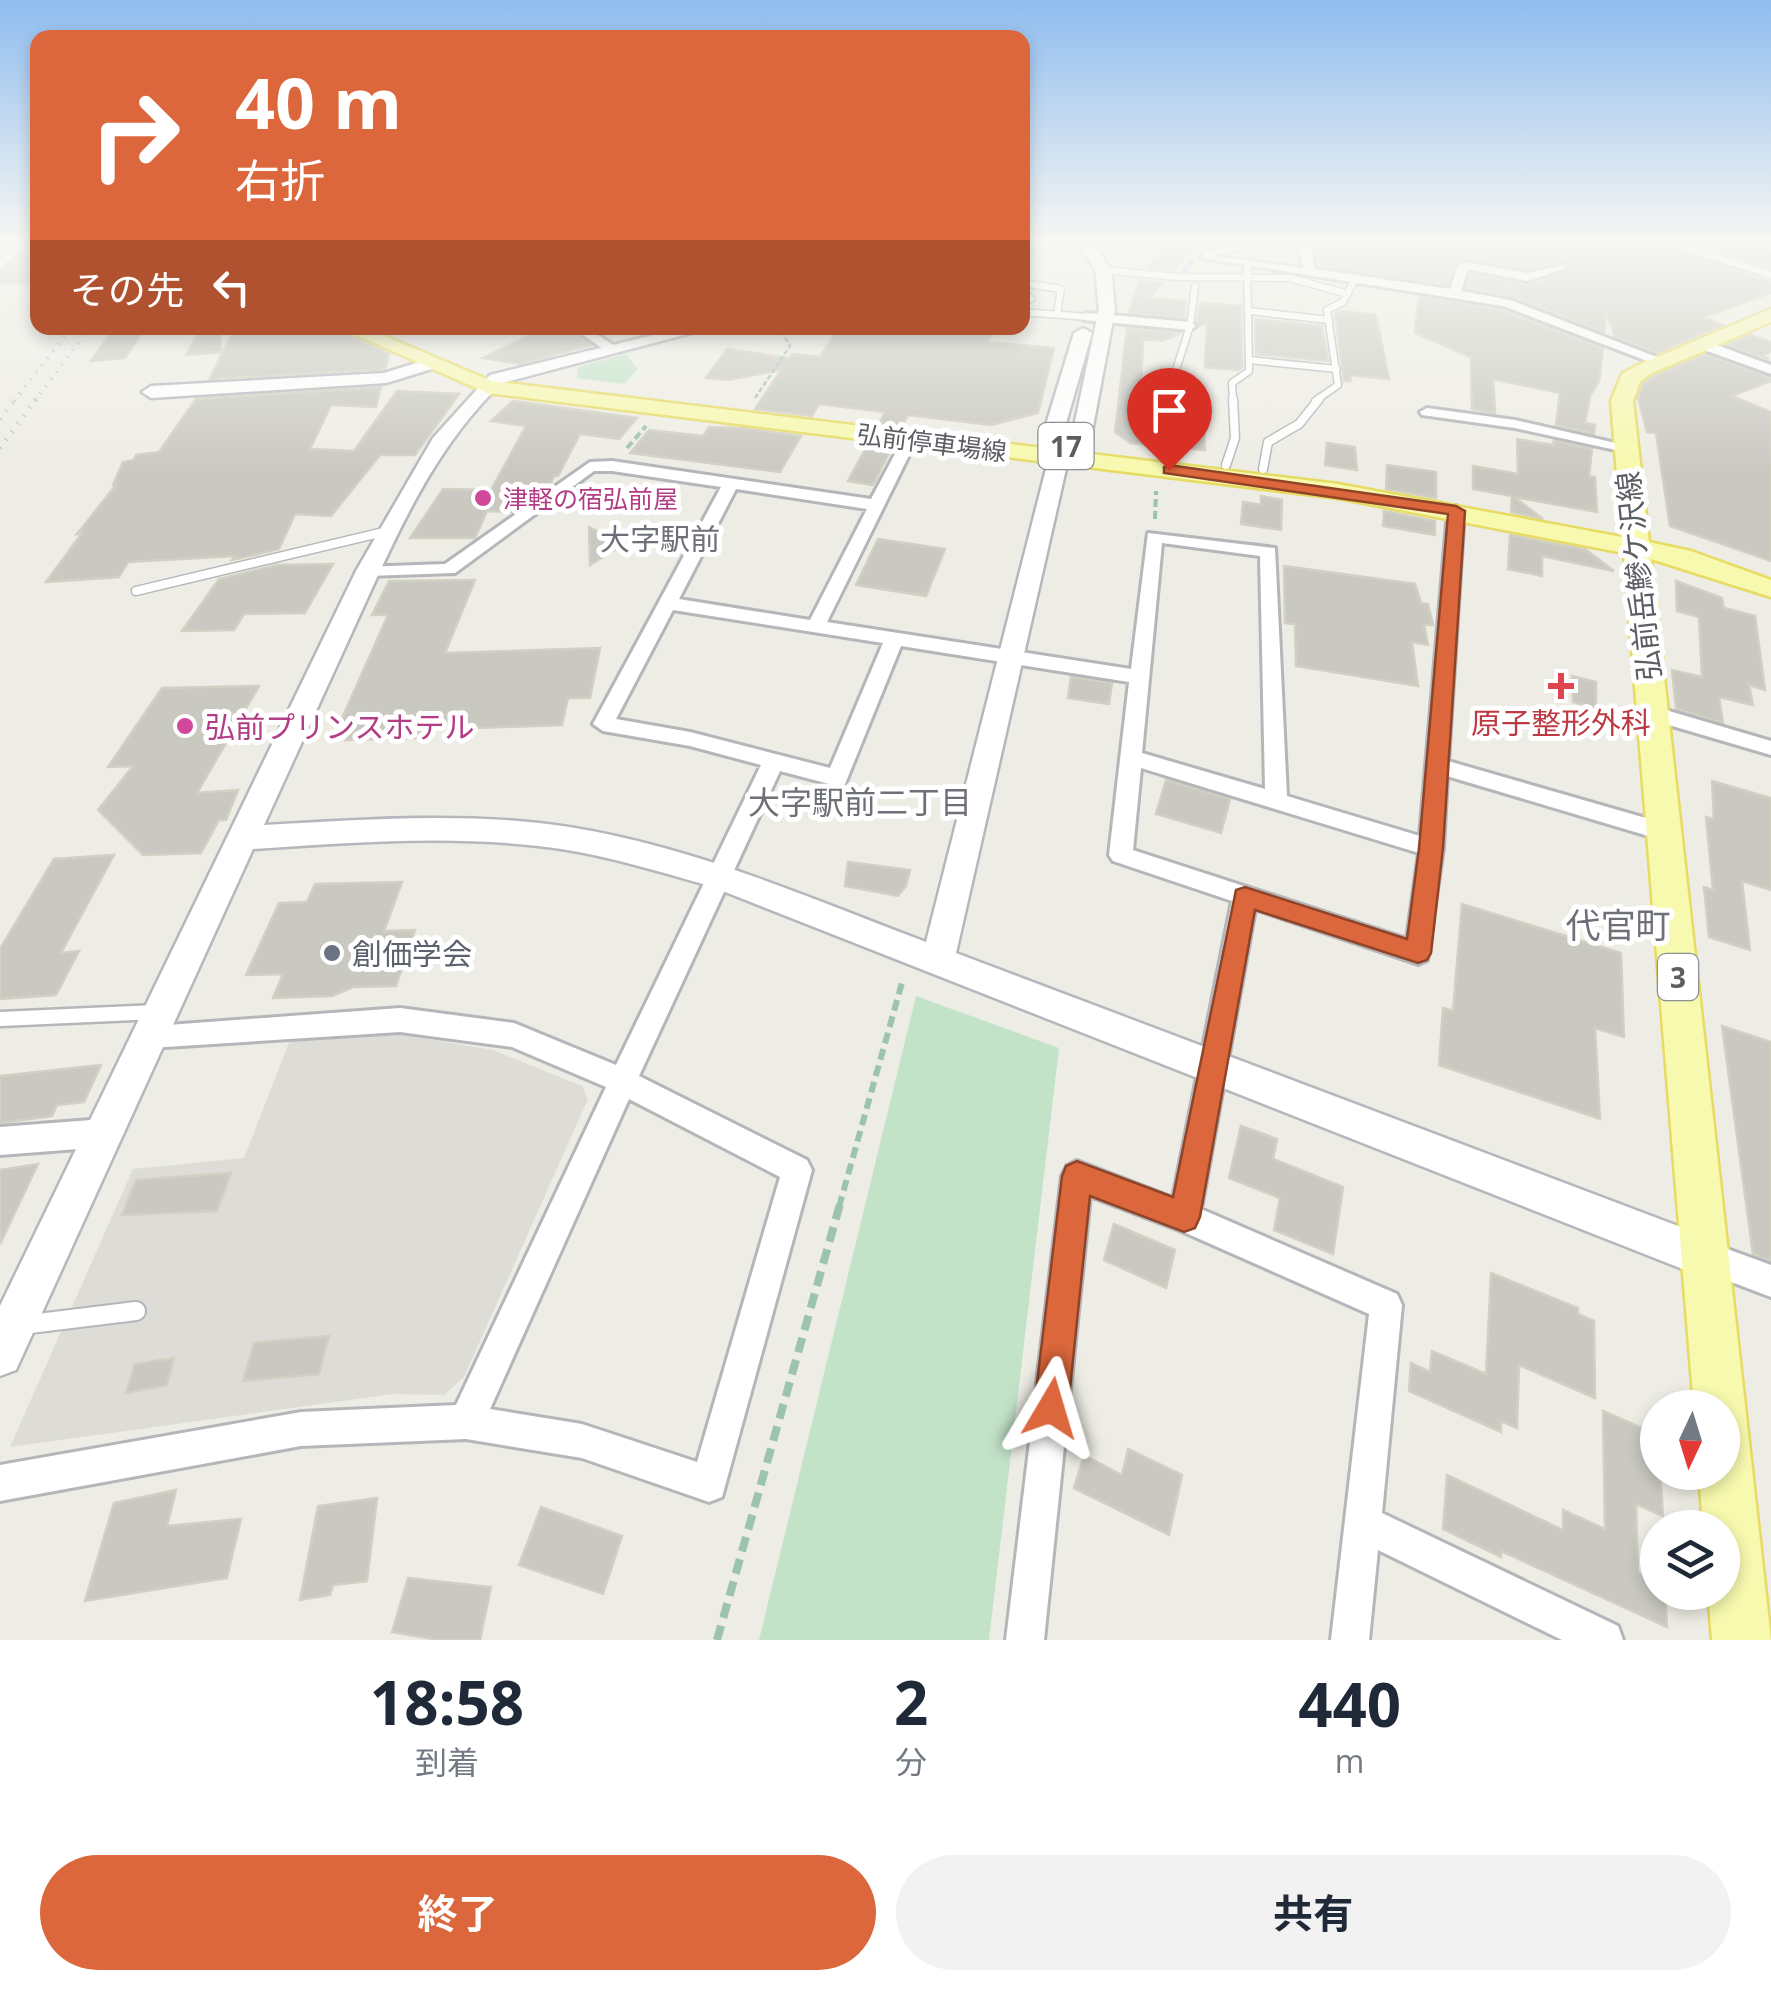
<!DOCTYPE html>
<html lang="ja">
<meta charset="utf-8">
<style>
:root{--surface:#fff;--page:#f2f2f3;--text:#1f2937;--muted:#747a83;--accent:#dc673c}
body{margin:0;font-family:"Open Sans","Noto Sans JP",sans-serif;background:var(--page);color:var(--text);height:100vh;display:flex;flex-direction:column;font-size:38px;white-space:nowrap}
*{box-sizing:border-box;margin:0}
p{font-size:32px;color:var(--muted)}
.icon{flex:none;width:55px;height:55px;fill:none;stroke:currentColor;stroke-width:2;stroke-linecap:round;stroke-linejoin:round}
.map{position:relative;height:1640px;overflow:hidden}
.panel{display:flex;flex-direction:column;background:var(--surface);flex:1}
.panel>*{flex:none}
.hud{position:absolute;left:30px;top:30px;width:1000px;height:305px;border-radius:20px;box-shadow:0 5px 15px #0003;background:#dc673c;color:#fff;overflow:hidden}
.needle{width:65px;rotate:184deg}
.fabs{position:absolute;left:1640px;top:1390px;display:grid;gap:20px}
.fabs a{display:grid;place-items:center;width:100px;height:100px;border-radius:50%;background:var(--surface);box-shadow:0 5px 15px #0003;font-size:50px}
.pin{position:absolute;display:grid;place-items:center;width:85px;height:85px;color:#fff;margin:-102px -42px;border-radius:50% 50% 50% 0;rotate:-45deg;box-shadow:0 0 10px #0007}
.pin .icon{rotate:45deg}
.me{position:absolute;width:110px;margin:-55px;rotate:7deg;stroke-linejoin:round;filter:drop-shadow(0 0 8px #0008)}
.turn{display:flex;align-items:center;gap:35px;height:210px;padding:0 40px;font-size:45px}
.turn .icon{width:130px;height:130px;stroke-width:2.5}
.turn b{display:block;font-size:70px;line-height:85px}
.then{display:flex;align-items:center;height:95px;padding:0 40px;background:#0003;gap:20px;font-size:38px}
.eta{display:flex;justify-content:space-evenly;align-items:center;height:170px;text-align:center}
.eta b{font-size:60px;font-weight:700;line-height:70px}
.action{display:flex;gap:20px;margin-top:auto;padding:20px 40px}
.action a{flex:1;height:115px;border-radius:60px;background:var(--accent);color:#fff;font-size:40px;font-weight:700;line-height:115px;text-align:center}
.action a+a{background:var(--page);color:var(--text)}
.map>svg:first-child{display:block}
.industrial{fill:#dddcd7}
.green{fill:#c3e3c9}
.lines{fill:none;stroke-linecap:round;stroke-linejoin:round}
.stream-far1{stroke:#aac7f9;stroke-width:5}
.stream{stroke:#aac7f9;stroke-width:6}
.building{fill:#c9c8c1;stroke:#d2d0c3;stroke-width:2.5}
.lane-far3-casing{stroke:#b5b6ba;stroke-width:9}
.lane-far2-casing{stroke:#b5b6ba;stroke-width:11}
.lane-far1-casing{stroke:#b5b6ba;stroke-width:19}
.lane-casing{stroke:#b5b6ba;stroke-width:22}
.street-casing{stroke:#b5b6ba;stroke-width:6}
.secondary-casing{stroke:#b6b7bd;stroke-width:5}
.primary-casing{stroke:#e7db64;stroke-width:5}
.path-far3{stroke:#9cc3af;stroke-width:2.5;stroke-dasharray:5 2.5;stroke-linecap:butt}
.path-far2{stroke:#9cc3af;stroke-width:4;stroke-dasharray:8 4;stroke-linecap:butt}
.path-far1{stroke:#9cc3af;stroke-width:6;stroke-dasharray:11 6;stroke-linecap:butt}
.path{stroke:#9cc3af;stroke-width:8;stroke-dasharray:15 8;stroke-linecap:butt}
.lane-far3{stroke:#fff;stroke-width:6}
.lane-far2{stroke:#fff;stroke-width:8}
.lane-far1{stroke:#fff;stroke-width:14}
.lane{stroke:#fff;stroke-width:18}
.street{fill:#fff;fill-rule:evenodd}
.secondary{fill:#fff;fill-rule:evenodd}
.primary{fill:#f7f9ae;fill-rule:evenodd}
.rail-far1{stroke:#b5b5b6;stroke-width:4;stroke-dasharray:1 8;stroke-linecap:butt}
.rail{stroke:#b5b5b6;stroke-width:5;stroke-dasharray:1 9;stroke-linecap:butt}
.route{fill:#dc673c;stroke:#8f4327;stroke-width:2.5}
.hotel-dot{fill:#d1479c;stroke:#fff;stroke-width:4}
.health-dot{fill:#e0444e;stroke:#fff;stroke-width:4}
.worship-dot{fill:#6b7280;stroke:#fff;stroke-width:4}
.labels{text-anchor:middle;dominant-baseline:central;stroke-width:10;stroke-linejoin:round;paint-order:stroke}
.far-street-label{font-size:25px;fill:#5c5e64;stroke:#fff}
.far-hotel-label{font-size:25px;fill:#b23c85;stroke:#fff;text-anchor:start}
.shield{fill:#fff;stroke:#8d8e92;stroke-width:2.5}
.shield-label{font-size:28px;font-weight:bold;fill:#5c5e64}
.far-quarter-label{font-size:30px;fill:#6d7076;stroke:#fff}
.street-label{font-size:30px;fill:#5c5e64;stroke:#fff}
.health-label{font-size:30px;fill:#be3a42;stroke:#fff}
.hotel-label{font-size:30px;fill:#b23c85;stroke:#fff;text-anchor:start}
.worship-label{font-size:30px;fill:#5b616d;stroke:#fff;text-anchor:start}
.neighbourhood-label{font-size:32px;fill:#6d7076;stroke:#fff}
.quarter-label{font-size:35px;fill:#6d7076;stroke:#fff}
</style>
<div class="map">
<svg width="1771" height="1640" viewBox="0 0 1771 1640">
<rect width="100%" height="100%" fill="#eeede5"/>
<!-- industrial -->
<polygon class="industrial" points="363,1034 403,1035 493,1050 582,1086 588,1099 464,1377 444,1395 393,1394 10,1447 133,1169 244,1158 290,1040"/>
<!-- green -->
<g class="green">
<polygon points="626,354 638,369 624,384 577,378 578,367"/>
<polygon points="916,996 1059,1048 989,1640 759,1640"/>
</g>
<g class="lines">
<!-- stream-far1 -->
<g class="stream-far1">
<polyline points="1182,274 1191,261"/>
<polyline points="1154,401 1159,394 1155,378"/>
</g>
<!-- stream -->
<polyline class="stream" points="1151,407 1156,399"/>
</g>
<!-- building -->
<g class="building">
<polygon points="38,241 38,281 0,284 0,273 33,241"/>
<polygon points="1172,241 1198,241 1174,270 1147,267"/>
<polygon points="1313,241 1652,241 1771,282 1771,293 1704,317 1723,325 1657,353 1615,337 1606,311 1604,333 1511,296 1466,288 1471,273 1528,285 1565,273 1566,262 1527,269 1462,259 1454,264 1447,285 1318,266"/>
<polygon points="1745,244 1771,252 1771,268 1719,251"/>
<polygon points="1139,280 1163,283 1149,298 1186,301 1184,318 1129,313"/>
<polygon points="1419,296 1502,310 1603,348 1599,381 1590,396 1585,423 1595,425 1594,434 1556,425 1560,393 1493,379 1495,413 1472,409 1471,357 1415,333"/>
<polygon points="1200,303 1241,306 1242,367 1238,370 1205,367 1207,323 1200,326 1197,322"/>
<polygon points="1340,311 1376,315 1389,379 1350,375 1351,381 1344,381 1335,314"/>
<polygon points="1255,319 1322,326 1328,361 1256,354"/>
<polygon points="114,328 145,328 125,358 91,361"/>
<polygon points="201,328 220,328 221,352 186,355"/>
<polygon points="343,328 343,333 389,354 385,369 210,379 231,335"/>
<polygon points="544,328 570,328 591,345 521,364 483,358"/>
<polygon points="839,328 963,328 969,335 991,335 988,342 1054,348 1038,413 991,425 908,415 902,427 879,424 885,412 819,404 812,416 755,409 781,370 728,380 706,378 727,349 789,358 792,354 820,357"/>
<polygon points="1127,328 1181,333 1162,341 1143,339 1141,388 1146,389 1145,400 1192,404 1192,411 1203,412 1205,450 1130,443 1115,432"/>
<polygon points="1750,335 1771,342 1771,351 1762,356 1769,359 1727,345"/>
<polygon points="1705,354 1771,377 1771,381 1732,396 1771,412 1771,561 1670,526 1656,433 1647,432 1638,398 1643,384 1652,377"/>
<polygon points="381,387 376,407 331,405 310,449 354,451 397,391 459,394 415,455 380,455 331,516 295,514 279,549 232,560 235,556 128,562 119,577 46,582 82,533 77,534 116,485 113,485 123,462 134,460 136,455 159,452 196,399"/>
<polygon points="513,401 637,418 619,439 580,434 558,476 554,476 550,485 536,484 528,501 513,512 487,511 475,538 410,538 443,489 491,490 526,426 491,421"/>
<polygon points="709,427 742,428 801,436 780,472 630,453 649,430 703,436"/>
<polygon points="1517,439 1553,445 1554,440 1592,449 1589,476 1595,477 1597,512 1514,497 1543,519 1511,512 1512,496 1473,489 1473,466 1518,474"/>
<polygon points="1327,443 1355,447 1357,470 1325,465"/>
<polygon points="868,444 892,447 873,485 848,481"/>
<polygon points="1387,465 1436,472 1436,498 1386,489"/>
<polygon points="1261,496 1282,500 1281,530 1241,524 1243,502 1261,505"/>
<polygon points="1384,511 1435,521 1435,535 1383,526"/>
<polygon points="589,527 624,544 590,565"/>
<polygon points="1510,535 1585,549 1614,571 1542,556 1542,576 1508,569"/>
<polygon points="878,539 945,549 926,596 856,585"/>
<polygon points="333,564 305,613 244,614 234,630 182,631 219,579 277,565"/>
<polygon points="1284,566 1415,584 1421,603 1428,604 1433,625 1424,625 1428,645 1412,642 1418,686 1296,666 1295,624 1285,623"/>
<polygon points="475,580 445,653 600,648 590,698 568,698 562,725 421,730 418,738 346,740 349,734 335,734 388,615 372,615 389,581"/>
<polygon points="1676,581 1722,598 1724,608 1755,616 1765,690 1749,685 1753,705 1719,697 1723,723 1676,709 1672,670 1702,677 1699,617 1677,611"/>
<polygon points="1572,676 1596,682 1596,708 1573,702"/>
<polygon points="1071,677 1112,683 1109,704 1068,698"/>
<polygon points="259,686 197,793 238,790 226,820 219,820 201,853 143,855 98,810 133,766 108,767 162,688"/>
<polygon points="1166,780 1230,799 1221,833 1156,814"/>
<polygon points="1712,781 1771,798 1771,890 1742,881 1750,950 1709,937 1704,887 1713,890 1706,817 1714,819"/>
<polygon points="114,855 61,953 79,951 56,995 0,999 0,949 54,859"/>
<polygon points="848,862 910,870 906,886 898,896 845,886"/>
<polygon points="402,882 384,931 415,930 396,986 353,987 332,996 273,998 283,974 246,975 279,903 307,902 315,884"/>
<polygon points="1462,904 1621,953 1624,1037 1595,1028 1600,1119 1439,1065 1443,1008 1453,1011"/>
<polygon points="1722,1026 1771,1042 1771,1261 1753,1254"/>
<polygon points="101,1065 84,1102 57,1105 52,1116 0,1123 0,1076"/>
<polygon points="1241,1126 1277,1139 1273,1159 1343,1187 1333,1254 1274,1230 1280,1198 1229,1178"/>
<polygon points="38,1164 0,1244 0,1170"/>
<polygon points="231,1173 217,1211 122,1215 136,1180"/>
<polygon points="1114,1224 1175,1250 1166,1288 1104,1260"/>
<polygon points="1491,1273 1578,1308 1578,1314 1594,1321 1595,1398 1519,1365 1517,1428 1501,1421 1501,1432 1409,1391 1411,1363 1430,1372 1432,1351 1486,1374"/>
<polygon points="329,1336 319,1374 243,1381 254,1343"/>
<polygon points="174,1358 167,1385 126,1393 135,1364"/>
<polygon points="1603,1411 1658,1435 1663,1516 1636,1504 1638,1573 1658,1582 1658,1592 1665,1592 1667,1627 1501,1551 1501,1557 1443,1529 1447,1475 1563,1530 1563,1510 1605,1529"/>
<polygon points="1128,1449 1182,1475 1169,1535 1074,1488 1084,1455 1122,1475"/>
<polygon points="176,1490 167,1526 241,1519 227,1578 85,1601 114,1503"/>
<polygon points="377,1498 367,1581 333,1585 330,1595 300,1600 318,1506"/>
<polygon points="541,1507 622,1536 603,1594 519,1565"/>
<polygon points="408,1578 491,1587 480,1640 438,1640 392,1632"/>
</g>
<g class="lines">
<defs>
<g id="lane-far3">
<polyline points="1664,241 1771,275"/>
<polyline points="0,242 25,241"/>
<polyline points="0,265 25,241"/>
<polyline points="1103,270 1177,277 1290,278 1348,294"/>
<polyline points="1022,283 1061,289 1057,314"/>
<polyline points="1022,291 1031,299 1022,302"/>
<polyline points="1249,311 1329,320"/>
<polyline points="1022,312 1088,317"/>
<polyline points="970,328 1004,328"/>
<polyline points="1249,360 1337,369"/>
<polyline points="1175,373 1190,326 1195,286"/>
<polyline points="1233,401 1232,383 1249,371 1247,263"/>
<polyline points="1315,401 1338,385 1327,310 1343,302 1356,277"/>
</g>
<g id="lane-far2">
<polyline points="1226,465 1235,438 1233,399"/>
<polyline points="1263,469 1268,442 1299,424 1319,399"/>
<polyline points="136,591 388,531"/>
</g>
<polyline id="lane-far1" points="0,1019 157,1012"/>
<polyline id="lane" points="22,1325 136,1311"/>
<g id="street">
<polygon points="1246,241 1265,241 1215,256 1303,268 1297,241 1309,241 1315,269 1450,289 1458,265 1464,262 1527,273 1564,265 1564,269 1527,281 1468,269 1461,291 1510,300 1667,361 1655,364 1503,306 1201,258 1204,252"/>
<polygon points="1088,313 1190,322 1196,326 1190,330 1084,320 1084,314"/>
<polygon points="573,328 587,328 621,350 609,353"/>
<polygon points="1696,341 1706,341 1771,365 1771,374 1696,347"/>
<polygon points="1427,408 1515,420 1633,447 1625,452 1515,428 1422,415 1420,412"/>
<path d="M910,435L917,439L827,622L1131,669L1148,533L1275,548L1287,796L1420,836L1448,511L1456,506L1464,511L1448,761L1670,825L1673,831L1670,837L1662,840L1447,776L1443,848L1427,960L1418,964L1255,909L1201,1209L1397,1294L1402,1305L1382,1513L1618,1626L1623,1640H1562L1378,1550L1369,1640H1331L1369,1314L1179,1230L1090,1196L1044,1640H1006L1062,1176L1067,1166L1077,1161L1173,1198L1232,901L1113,861L1109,855L1129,682L901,646L845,784L837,786L780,771L639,1076L807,1160L812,1170L722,1497L709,1502L582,1458L466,1439L301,1446L0,1501V1465L301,1412L456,1405L606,1087L512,1047L400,1032L150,1048L141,1045L137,1036L141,1027L400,1008L514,1023L616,1065L761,765L690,746L603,731L593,724L721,487L612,471H594L455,573L368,576L359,571L362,567L445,564L590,462L612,461L871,499L903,439ZM736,489L867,509L810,620L679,599ZM1162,543L1260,556L1265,789L1142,753ZM673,610L883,643L830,768L690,732L616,719ZM1141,768L1419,853L1407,939L1133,850ZM629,1099L780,1177L697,1462L582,1424L490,1409Z"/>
<polygon points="1652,706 1771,741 1771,755 1645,718 1642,713"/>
<polygon points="104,1119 114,1123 118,1133 114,1143 104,1147 0,1155 0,1127"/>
<polygon points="1708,1242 1771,1265 1771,1297 1697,1269 1692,1258 1697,1247"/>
</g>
<g id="secondary">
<polygon points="1031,241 1056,241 1022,252 1022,243"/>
<path d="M1078,241H1092L1111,270L1115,309L1089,448L1068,460L956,953L1723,1243L1729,1258L1723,1273L1708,1279L710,886C653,870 596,852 538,846C443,835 348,843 253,849L16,1370L0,1376V1306L356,571L433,438L490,375L682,328H710L502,383C431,450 393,543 353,630C323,695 294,760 264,825C355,820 448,813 539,823C673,838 800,894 926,942L1049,457L1040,444L1074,333L1083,328L1092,333L1060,444L1063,448L1070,445L1099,309L1095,270Z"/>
<polygon points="429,359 438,364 435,368 386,383 151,398 142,392 151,386 384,373"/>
</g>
<polygon id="primary" points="1771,309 1771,322 1650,374 1640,382 1633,401 1649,542 1691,551 1771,580 1771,597 1651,559 1771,1640 1712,1640 1708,1592 1722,1592 1722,1528 1703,1528 1699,1472 1722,1472 1722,1408 1694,1408 1624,553 1338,498 487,393 345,330 366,328 491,381 1338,484 1622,537 1611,401 1622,374 1636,366"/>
</defs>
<!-- lane-far3 casing -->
<use href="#lane-far3" class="lane-far3-casing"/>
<!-- lane-far2 casing -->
<use href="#lane-far2" class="lane-far2-casing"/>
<!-- lane-far1 casing -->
<use href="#lane-far1" class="lane-far1-casing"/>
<!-- lane casing -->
<use href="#lane" class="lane-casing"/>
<!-- street casing -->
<use href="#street" class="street-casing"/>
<!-- secondary casing -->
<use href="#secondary" class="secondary-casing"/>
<!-- primary casing -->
<use href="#primary" class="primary-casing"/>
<!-- path-far3 -->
<polyline class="path-far3" points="755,398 790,346 780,328"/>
<!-- path-far2 -->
<g class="path-far2">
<polyline points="627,448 646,426"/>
<polyline points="1155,519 1156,491"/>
</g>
<!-- path-far1 -->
<polyline class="path-far1" points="839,1207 903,979"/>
<!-- path -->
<polyline class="path" points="717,1640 840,1204"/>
<!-- lane-far3 -->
<use href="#lane-far3" class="lane-far3"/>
<!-- lane-far2 -->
<use href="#lane-far2" class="lane-far2"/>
<!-- lane-far1 -->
<use href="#lane-far1" class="lane-far1"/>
<!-- lane -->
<use href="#lane" class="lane"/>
<!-- street -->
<use href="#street" class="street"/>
<!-- secondary -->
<use href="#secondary" class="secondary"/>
<!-- primary -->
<use href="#primary" class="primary"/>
<!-- rail-far1 -->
<g class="rail-far1">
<polyline points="14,401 68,332"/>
<polyline points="35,401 89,328"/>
</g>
<!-- rail -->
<g class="rail">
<polyline points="0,419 16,399"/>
<polyline points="0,448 36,399"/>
</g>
</g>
<!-- sky -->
<linearGradient id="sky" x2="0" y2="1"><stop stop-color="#8fbcef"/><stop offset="0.51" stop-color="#f7f7f3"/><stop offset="1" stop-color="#f7f7f3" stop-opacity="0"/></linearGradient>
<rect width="1771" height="471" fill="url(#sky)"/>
<!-- route -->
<polygon class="route" points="1169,465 1456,506 1465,511 1443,848 1431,953 1427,960 1418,963 1255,910 1200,1217 1195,1228 1184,1232 1090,1196 1068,1408 1063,1420 1051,1425 1039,1420 1034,1408 1062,1176 1066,1166 1077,1161 1173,1197 1236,890 1245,887 1407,939 1419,848 1448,514 1164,473 1164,467"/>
<!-- markers -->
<g class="hotel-dot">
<circle cx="483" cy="498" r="10"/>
<circle cx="185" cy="726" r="10"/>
</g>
<path class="health-dot" d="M1556 671h10v10h10v10h-10v10h-10v-10h-10v-10h10z"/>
<circle class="worship-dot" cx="332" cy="953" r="10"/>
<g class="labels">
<!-- far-street labels -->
<g class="far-street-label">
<text transform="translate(932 442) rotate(7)">弘前停車場線</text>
</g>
<!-- far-hotel labels -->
<g class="far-hotel-label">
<text x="503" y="498">津軽の宿弘前屋</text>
</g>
<!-- shield labels -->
<g class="shield">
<rect x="1038.5" y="423" width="55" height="46" rx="8"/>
<rect x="1658" y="954" width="40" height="46" rx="8"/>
</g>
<g class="shield-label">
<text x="1066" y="446">17</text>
<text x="1678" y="977">3</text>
</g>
<!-- far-quarter labels -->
<g class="far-quarter-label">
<text x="660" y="538">大字駅前</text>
</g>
<!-- street labels -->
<g class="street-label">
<text transform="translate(1638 576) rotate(-96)">弘前岳鰺ケ沢線</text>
</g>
<!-- health labels -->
<g class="health-label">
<text x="1561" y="722">原子整形外科</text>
</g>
<!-- hotel labels -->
<g class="hotel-label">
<text x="205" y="726">弘前プリンスホテル</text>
</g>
<!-- worship labels -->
<g class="worship-label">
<text x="352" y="953">創価学会</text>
</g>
<!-- neighbourhood labels -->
<g class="neighbourhood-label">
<text x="860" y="801">大字駅前二丁目</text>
</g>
<!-- quarter labels -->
<g class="quarter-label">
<text x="1618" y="924">代官町</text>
</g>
</g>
</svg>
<div class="fabs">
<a><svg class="needle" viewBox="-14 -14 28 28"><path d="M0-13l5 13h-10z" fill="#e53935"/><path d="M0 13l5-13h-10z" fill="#747a83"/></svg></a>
<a><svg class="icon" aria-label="layers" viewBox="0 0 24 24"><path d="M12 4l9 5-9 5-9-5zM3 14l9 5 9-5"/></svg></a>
</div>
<div class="pin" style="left:1169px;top:470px;background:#d93025"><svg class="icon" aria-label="arrive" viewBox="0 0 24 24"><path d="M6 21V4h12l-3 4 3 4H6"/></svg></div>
<svg class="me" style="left:1051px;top:1408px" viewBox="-20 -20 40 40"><path d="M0-17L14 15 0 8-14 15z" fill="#dc673c" stroke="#fff" stroke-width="4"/></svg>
<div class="hud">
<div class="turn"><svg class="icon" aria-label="right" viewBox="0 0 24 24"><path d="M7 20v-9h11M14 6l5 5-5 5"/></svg><div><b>40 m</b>右折</div></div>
<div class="then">その先<svg class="icon" aria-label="left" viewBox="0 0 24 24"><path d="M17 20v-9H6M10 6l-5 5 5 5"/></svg></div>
</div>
</div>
<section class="panel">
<div class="eta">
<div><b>18:58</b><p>到着</p></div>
<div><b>2</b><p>分</p></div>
<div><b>440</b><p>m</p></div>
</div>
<div class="action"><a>終了</a><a>共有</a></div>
</section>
